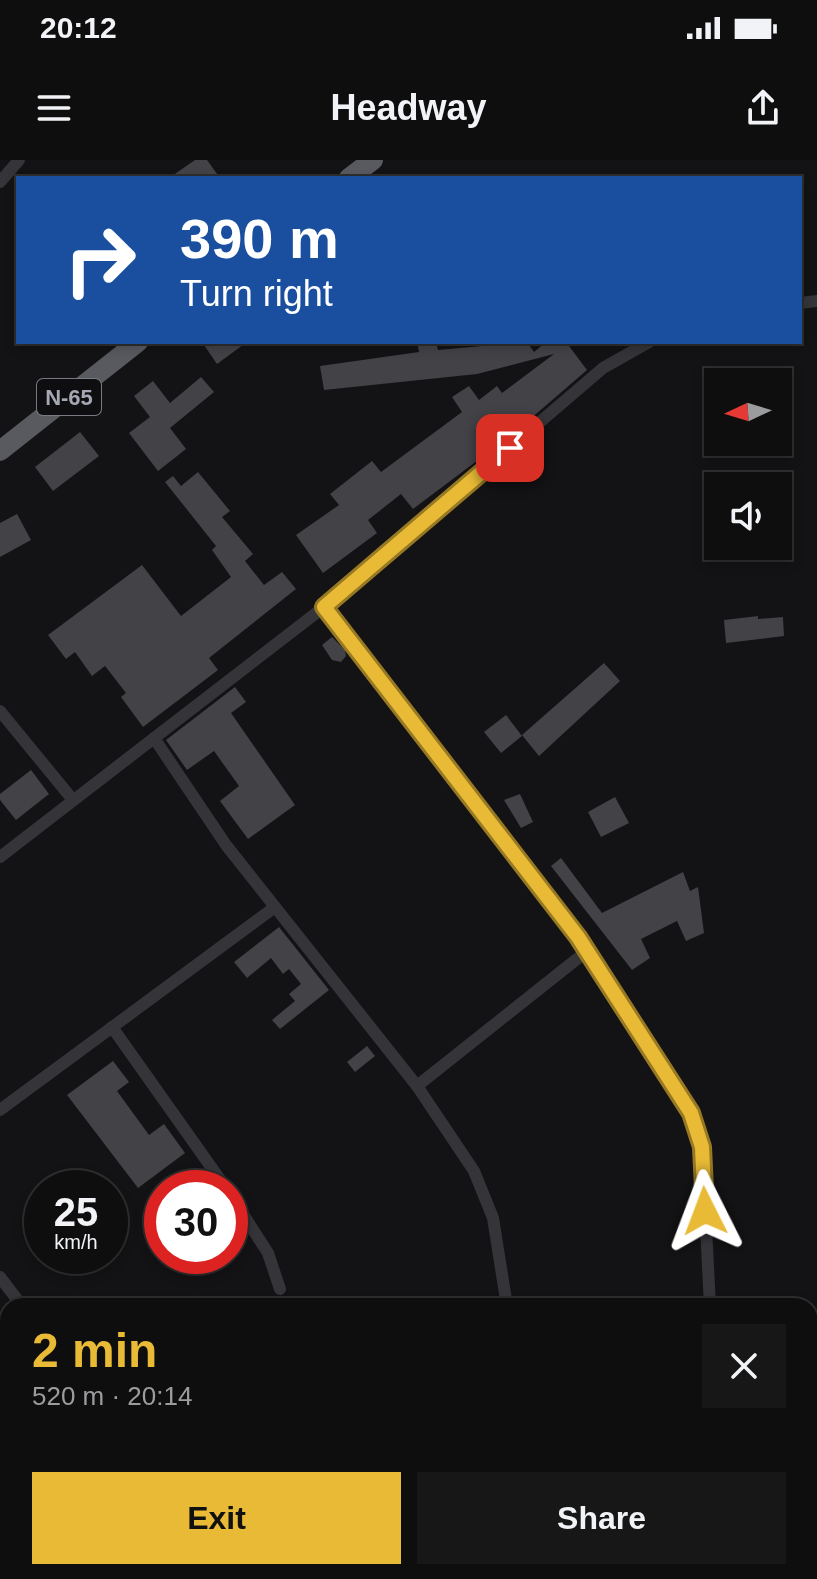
<!DOCTYPE html>
<meta charset="utf-8">
<style>
:root{--surface:#0e0e0f;--page:#171718;--text:#f1f3f6;--muted:#9b9c9e;--line:#2e2e2f;--accent:#e8ba36}
body{margin:0;font-family:Helvetica,sans-serif;background:var(--page);color:var(--text);height:100vh;display:flex;flex-direction:column;font-size:30px;white-space:nowrap}
*{box-sizing:border-box;margin:0}
p{font-size:26px;color:var(--muted)}
.icon{flex:none;width:44px;height:44px;fill:none;stroke:currentColor;stroke-width:2;stroke-linecap:round;stroke-linejoin:round}
.map{position:relative;flex:1;overflow:hidden}
.side{position:absolute;left:0px;top:1138px;width:818px;height:282px;display:flex;flex-direction:column;background:var(--surface);border-radius:24px 24px 0 0;box-shadow:0 4px 12px #0003,0 0 0 2px var(--line)}
.side>*{flex:none}
.hud{position:absolute;left:16px;top:16px;width:786px;height:168px;border-radius:0px;box-shadow:0 4px 12px #0003,0 0 0 2px var(--line);background:#1a4fa0;color:#fff;overflow:hidden}
.needle{width:52px;rotate:266deg}
.fabs{position:absolute;left:704px;top:208px;display:grid;gap:16px}
.fabs a{display:grid;place-items:center;width:88px;height:88px;border-radius:0px;background:var(--surface);box-shadow:0 4px 12px #0003,0 0 0 2px var(--line);font-size:40px}
.speed{position:absolute;left:24px;top:1010px;display:flex;gap:16px;font-size:40px;font-weight:700;text-align:center}
.speed>*{display:grid;place-content:center;width:104px;height:104px;border-radius:50%;background:var(--surface);box-shadow:0 4px 12px #0003,0 0 0 2px var(--line);line-height:1}
.speed small{font-size:20px;font-weight:400}
.speed .limit{border:12px solid #d22;background:#fff;color:#111}
.pin{position:absolute;display:grid;place-items:center;width:68px;height:68px;color:#fff;margin:-34px;border-radius:16px;box-shadow:0 4px 12px #0006}
.me{position:absolute;width:88px;margin:-44px;rotate:357deg;stroke-linejoin:round;filter:drop-shadow(0 0 6px #0008)}
.turn{display:flex;align-items:center;gap:28px;height:168px;padding:0 32px;font-size:36px}
.turn .icon{width:104px;height:104px;stroke-width:2.5}
.turn b{display:block;font-size:56px;line-height:68px}
.round{display:grid;place-items:center;flex:none;width:84px;height:84px;border-radius:0px;background:var(--page)}
.headline{display:flex;align-items:center;justify-content:space-between;height:136px;padding:0 32px}
h1{font-size:48px;font-weight:700;line-height:60px;color:var(--accent)}
.action{display:flex;gap:16px;margin-top:auto;padding:16px 32px}
.action a{flex:1;height:92px;border-radius:0px;background:var(--accent);color:#111;font-size:32px;font-weight:700;line-height:92px;text-align:center}
.action a+a{background:var(--page);color:var(--text)}
.status{display:flex;justify-content:space-between;align-items:center;height:56px;padding:0 40px;background:var(--surface);direction:ltr}
.status svg{height:22px;fill:currentColor}
header{display:flex;justify-content:space-between;align-items:center;height:104px;padding:0 32px;background:var(--surface);font-size:36px;font-weight:700}
.map>svg:first-child{display:block}
.water{fill:#2c343c}
.lines{fill:none;stroke-linecap:round;stroke-linejoin:round}
.canal{stroke:#2c343c;stroke-width:12}
.building{fill:#424247}
.minor{stroke:#343439;stroke-width:12}
.trunk{stroke:#585a60;stroke-width:20}
.route-casing{stroke:#977923;stroke-width:20}
.route{stroke:#e8ba36;stroke-width:14}
.labels{text-anchor:middle;dominant-baseline:central;stroke-width:6;stroke-linejoin:round;paint-order:stroke}
.shield{fill:#0e0d0f;stroke:#787a82;stroke-width:2}
.shield-label{font-size:22px;font-weight:bold;fill:#a5a8b4}
</style>
<div class="status"><b>20:12</b><svg viewBox="0 0 49 12"><path d="M0 12V9h3v3zM5 12V6h3v6zM10 12V3h3v9zM15 12V0h3v12zM26 1h20v11H26zM47 4h2v5h-2z"/></svg></div>
<header><svg class="icon" aria-label="menu" viewBox="0 0 24 24"><path d="M4 6h16M4 12h16M4 18h16"/></svg>Headway<svg class="icon" aria-label="share" viewBox="0 0 24 24"><path d="M12 15V3M7 8l5-5 5 5M5 13v7h14v-7"/></svg></header>
<div class="map">
<svg width="817" height="1419" viewBox="0 0 817 1419">
<rect width="100%" height="100%" fill="#131214"/>
<!-- water -->
<polygon class="water" points="0,1340 8,1340 8,1412 121,1412 121,1419 0,1419"/>
<g class="lines">
<!-- canal -->
<polyline class="canal" points="0,1303 8,1305"/>
</g>
<!-- building -->
<g class="building">
<polygon points="195,0 207,0 220,18 169,18"/>
<polygon points="202,182 247,182 217,204"/>
<polygon points="417,182 436,182 438,190 527,182 534,192 546,182 566,182 587,210 514,273 413,349 401,334 368,360 377,373 323,413 296,375 339,345 330,334 372,301 381,312 462,252 452,237 469,226 479,240 497,226 502,233 554,194 477,214 324,230 320,206 419,192"/>
<polygon points="741,207 742,222 718,222 718,236 705,237 703,209"/>
<polygon points="201,217 214,232 170,268 186,289 158,311 129,273 150,257 134,236 153,221 170,243"/>
<polygon points="80,272 99,296 53,331 35,307"/>
<polygon points="198,312 230,351 222,357 253,394 245,401 264,425 282,412 296,429 209,498 218,510 143,567 121,537 126,533 105,506 92,516 75,492 66,499 48,475 142,405 181,456 231,417 212,390 216,386 165,322 173,316 181,326"/>
<polygon points="17,354 31,380 0,397 0,363"/>
<polygon points="758,456 758,459 783,457 784,476 726,483 724,460"/>
<polygon points="332,477 345,490 346,496 341,502 332,500 322,485"/>
<polygon points="604,503 620,521 539,596 522,575"/>
<polygon points="235,527 246,542 231,553 295,645 248,679 220,641 239,626 214,591 187,610 166,580"/>
<polygon points="506,555 522,576 501,593 484,572"/>
<polygon points="31,610 49,634 16,660 0,640 0,634"/>
<polygon points="520,634 533,662 521,668 504,640"/>
<polygon points="615,637 629,663 601,677 588,652"/>
<polygon points="561,698 602,753 683,712 690,731 698,727 704,773 686,781 677,761 641,779 650,798 632,810 551,706"/>
<polygon points="279,767 329,830 280,869 272,860 295,841 289,834 301,824 289,809 283,814 271,798 247,818 234,802"/>
<polygon points="367,886 375,896 355,912 347,902"/>
<polygon points="113,901 129,922 117,931 149,975 164,964 185,993 138,1028 67,935"/>
</g>
<g class="lines">
<!-- minor -->
<g class="minor">
<polyline points="0,22 19,0"/>
<polyline points="800,143 817,141"/>
<polyline points="649,182 603,208 324,447 578,777 691,953 702,987 710,1146"/>
<polyline points="0,551 73,640"/>
<polyline points="154,578 226,685 417,926"/>
<polyline points="0,697 324,447"/>
<polyline points="112,867 226,1028"/>
<polyline points="0,950 275,747"/>
<polyline points="230,1034 268,1093 280,1129"/>
<polyline points="0,1117 22,1146"/>
<polyline points="507,1146 493,1058 474,1011 417,926 587,791"/>
<polyline points="810,1257 817,1257"/>
<polyline points="736,1412 736,1419"/>
</g>
<!-- trunk -->
<g class="trunk">
<polyline points="349,18 373,0"/>
<polyline points="0,291 138,182"/>
</g>
</g>
<g class="lines">
<defs>
<polyline id="route" points="510,288 324,447 578,777 691,953 702,987 705,1051"/>
</defs>
<!-- route casing -->
<use href="#route" class="route-casing"/>
<!-- route -->
<use href="#route" class="route"/>
</g>
<g class="labels">
<!-- shield labels -->
<rect class="shield" x="37" y="219" width="64" height="36" rx="6"/>
<g class="shield-label">
<text x="69" y="237">N-65</text>
</g>
</g>
</svg>
<div class="fabs">
<a><svg class="needle" viewBox="-14 -14 28 28"><path d="M0-13l5 13h-10z" fill="#e53935"/><path d="M0 13l5-13h-10z" fill="#9b9c9e"/></svg></a>
<a><svg class="icon" aria-label="sound" viewBox="0 0 24 24"><path d="M4 9h4l5-4v14l-5-4H4zM17 9q2 3 0 6"/></svg></a>
</div>
<div class="speed"><div>25<small>km/h</small></div><div class="limit">30</div></div>
<div class="pin" style="left:510px;top:288px;background:#d93025"><svg class="icon" aria-label="arrive" viewBox="0 0 24 24"><path d="M6 21V4h12l-3 4 3 4H6"/></svg></div>
<svg class="me" style="left:705px;top:1051px" viewBox="-20 -20 40 40"><path d="M0-17L14 15 0 8-14 15z" fill="#e8ba36" stroke="#fff" stroke-width="4"/></svg>
<div class="hud">
<div class="turn"><svg class="icon" aria-label="right" viewBox="0 0 24 24"><path d="M7 20v-9h11M14 6l5 5-5 5"/></svg><div><b>390 m</b>Turn right</div></div>
</div>
<section class="side">
<div class="headline"><div><h1>2 min</h1><p>520 m · 20:14</p></div><a class="round"><svg class="icon" aria-label="close" viewBox="0 0 24 24"><path d="M6 6l12 12M18 6L6 18"/></svg></a></div>
<div class="action"><a>Exit</a><a>Share</a></div>
</section>
</div>
